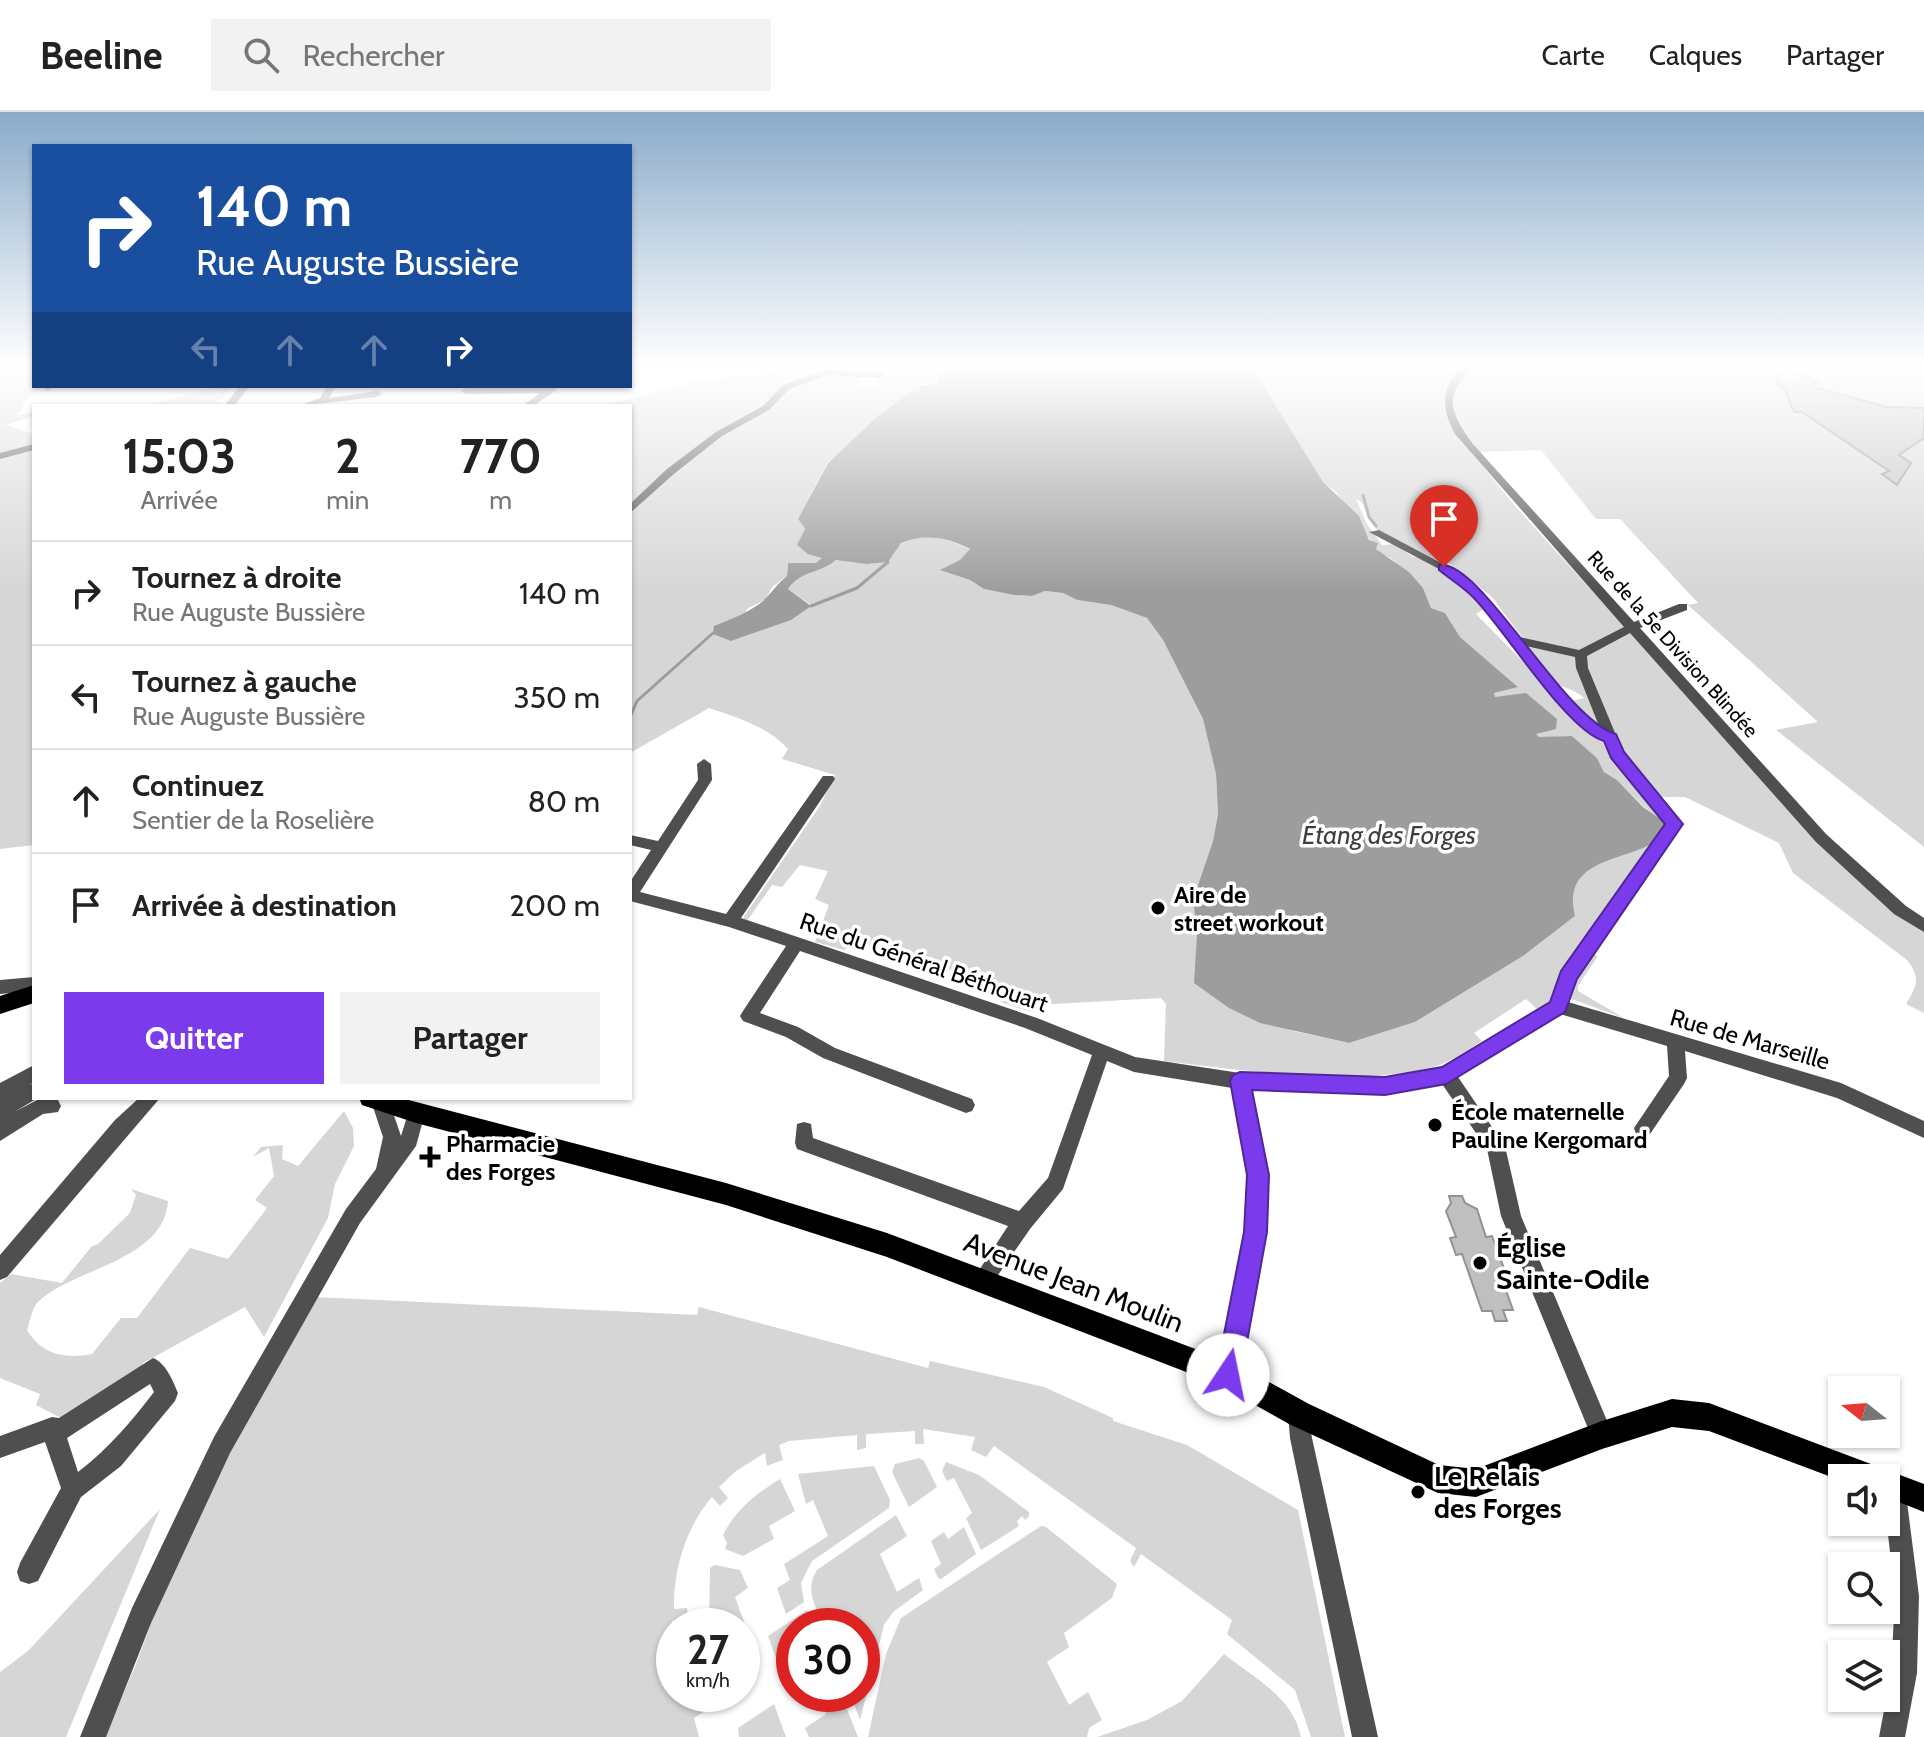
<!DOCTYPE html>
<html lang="fr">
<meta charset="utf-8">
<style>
:root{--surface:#fff;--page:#f2f2f2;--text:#222;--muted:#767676;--line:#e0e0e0;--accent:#7c3aed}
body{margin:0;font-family:Cabin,sans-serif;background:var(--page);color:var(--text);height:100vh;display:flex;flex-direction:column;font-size:30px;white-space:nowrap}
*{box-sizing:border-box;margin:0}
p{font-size:26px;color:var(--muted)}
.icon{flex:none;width:44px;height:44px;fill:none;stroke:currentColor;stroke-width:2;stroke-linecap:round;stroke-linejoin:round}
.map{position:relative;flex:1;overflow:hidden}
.drawer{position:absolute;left:32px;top:292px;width:600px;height:696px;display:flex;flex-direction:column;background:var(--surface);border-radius:0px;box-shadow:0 2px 6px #0004}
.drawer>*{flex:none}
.banner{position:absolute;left:32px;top:32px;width:600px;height:244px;border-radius:0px;box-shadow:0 2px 6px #0004;background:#1a4fa0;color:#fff;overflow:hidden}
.needle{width:52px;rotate:287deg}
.buttons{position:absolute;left:1828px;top:1264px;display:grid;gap:16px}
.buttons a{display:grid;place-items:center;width:72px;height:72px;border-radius:0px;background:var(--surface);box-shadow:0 2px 6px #0004;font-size:40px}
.speed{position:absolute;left:656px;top:1496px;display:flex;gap:16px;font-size:40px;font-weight:700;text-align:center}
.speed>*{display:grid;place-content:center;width:104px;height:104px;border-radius:50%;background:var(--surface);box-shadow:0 2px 6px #0004;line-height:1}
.speed small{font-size:20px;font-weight:400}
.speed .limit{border:12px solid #d22;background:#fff;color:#111}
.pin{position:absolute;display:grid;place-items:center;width:68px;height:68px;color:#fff;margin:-82px -34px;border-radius:50% 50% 50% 0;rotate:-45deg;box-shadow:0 0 8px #0007}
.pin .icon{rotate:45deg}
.me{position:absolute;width:88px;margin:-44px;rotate:11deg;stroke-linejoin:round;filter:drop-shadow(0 0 6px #0008)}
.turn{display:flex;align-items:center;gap:28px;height:168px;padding:0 32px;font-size:36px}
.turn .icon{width:104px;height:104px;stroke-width:2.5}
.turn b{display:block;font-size:56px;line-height:68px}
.lanes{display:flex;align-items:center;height:76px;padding:0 32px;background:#0003;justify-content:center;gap:40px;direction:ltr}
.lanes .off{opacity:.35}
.eta{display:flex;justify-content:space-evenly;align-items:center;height:136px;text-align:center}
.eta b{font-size:48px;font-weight:700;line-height:56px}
.primary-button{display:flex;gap:16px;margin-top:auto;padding:16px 32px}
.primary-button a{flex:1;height:92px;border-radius:0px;background:var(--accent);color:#fff;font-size:32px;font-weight:700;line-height:92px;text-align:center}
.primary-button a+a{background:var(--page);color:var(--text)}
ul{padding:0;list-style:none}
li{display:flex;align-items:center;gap:24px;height:104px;padding:0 32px;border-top:2px solid var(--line)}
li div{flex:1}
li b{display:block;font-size:30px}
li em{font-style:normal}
header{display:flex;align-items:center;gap:48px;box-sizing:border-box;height:112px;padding:0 40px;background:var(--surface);border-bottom:2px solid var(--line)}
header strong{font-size:38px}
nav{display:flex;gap:44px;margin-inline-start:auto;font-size:28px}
.search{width:560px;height:72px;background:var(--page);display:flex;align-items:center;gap:20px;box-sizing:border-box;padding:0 28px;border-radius:0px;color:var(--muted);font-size:30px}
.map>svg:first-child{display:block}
.green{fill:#d6d6d6}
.water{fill:#9d9d9d}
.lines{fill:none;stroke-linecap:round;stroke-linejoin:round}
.stream{stroke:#9d9d9d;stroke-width:3}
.building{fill:#bfbfbf;stroke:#939393;stroke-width:2}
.minor{fill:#4f4f4f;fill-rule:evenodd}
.major{fill:#000;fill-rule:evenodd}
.route{fill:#7c3aed;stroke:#51269a;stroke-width:2}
.poi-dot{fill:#000;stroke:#fff;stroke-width:3}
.labels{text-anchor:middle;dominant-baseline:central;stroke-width:7;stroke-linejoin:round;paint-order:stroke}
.far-street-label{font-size:20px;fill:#000;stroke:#fff}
.poi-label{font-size:24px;font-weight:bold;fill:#000;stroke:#fff;text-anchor:start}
.street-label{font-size:24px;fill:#000;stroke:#fff}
.water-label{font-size:26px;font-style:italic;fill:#3e3e3e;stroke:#fff}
.near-poi-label{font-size:28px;font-weight:bold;fill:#000;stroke:#fff;text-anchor:start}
.near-street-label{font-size:28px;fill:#000;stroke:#fff}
</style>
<header>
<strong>Beeline</strong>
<div class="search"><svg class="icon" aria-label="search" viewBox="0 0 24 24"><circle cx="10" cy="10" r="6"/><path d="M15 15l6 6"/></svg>Rechercher</div>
<nav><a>Carte</a><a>Calques</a><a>Partager</a></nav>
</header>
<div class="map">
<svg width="1924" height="1625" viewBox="0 0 1924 1625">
<rect width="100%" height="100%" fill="#fff"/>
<!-- green -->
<g class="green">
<polygon points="0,252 34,252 34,274 40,274 21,294 24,295 17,303 34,301 34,304 6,313 34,322 34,333 0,342"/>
<path d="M781,252H820L846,265H861L862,275H873L878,269L877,265L861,262L860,252H954L940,260L938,270L925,271L923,278L911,280L878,305L827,351L798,407L824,446L816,451H788L787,464L772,475L766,487L747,497L731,529L774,514L811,493L788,477L798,464C812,461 825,451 838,448C852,446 867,455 881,450C888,448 893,438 899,433C920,417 950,427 970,438L960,448L941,458L970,468L984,477L1015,483L1032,484L1045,479L1063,481L1077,488L1111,493L1147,506L1163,528L1203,607L1216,662L1218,702L1213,729L1198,773L1194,796L1197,822L1195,871L1293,919L1349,931L1415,910L1523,844L1575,804C1574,799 1570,791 1571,786C1573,752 1626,741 1651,731L1657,752L1605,828L1601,827L1592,841L1598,844L1578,874V879L1624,906L1552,880L1551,889L1537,897L1526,887L1474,921L1482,929C1466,939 1451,950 1433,955C1360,975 1240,958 1164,949L1166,892L1161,886L1053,892L1038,889L1031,900L1000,890L1005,876L987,869L869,833L856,832L844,838L815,830L829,793L815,787L828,759L800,753L782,775L772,773L747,809L743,806L820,694L835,663L782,647L788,637C767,614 738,606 709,596L630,641V294H602L706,267L775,261L777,253Z"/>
<path d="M1250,252H1924V735L1776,618L1818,610L1688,493L1698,491L1620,407H1596L1541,338L1471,340L1515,394L1814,723L1924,818V901L1906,892C1917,874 1921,866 1907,848L1793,761L1779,731L1685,685H1662L1646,671L1571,589L1584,586C1574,576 1557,575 1549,566L1550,563L1492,485L1445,448L1439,449L1378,420L1361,390L1356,387L1367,412L1382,433L1395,432L1413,445L1424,446L1437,454L1474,484L1484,497L1476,502L1599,627L1606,630L1668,713L1643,694L1617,668L1604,660L1597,646L1572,624L1539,626L1495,586L1493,581L1517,574L1460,525L1445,501L1431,496L1423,476L1391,446L1379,441L1336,380L1323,370Z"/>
<polygon points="220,274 233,274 222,287 215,289 219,291 216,294 144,294"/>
<polygon points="34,336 34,733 0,737 0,345"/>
<path d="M344,999L353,1016L354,1034L335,1072L328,1106L264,1225L245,1195L143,1251L142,1257L63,1307L36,1293L40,1282L0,1266V1171L11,1162L62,1171L92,1134L98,1132L130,1101L136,1083L131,1077L168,1089C164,1149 74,1156 39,1189C32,1195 30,1209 27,1218C42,1243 65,1247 92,1242L121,1206H137L190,1136L228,1147L267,1096L255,1088L274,1064L269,1036L253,1045L261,1035L283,1033L282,1047L298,1054Z"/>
<path d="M315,1185L697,1203L699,1195L928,1256L930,1249L1044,1275L1113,1306V1309L1187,1333L1298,1398L1345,1625H1311L1295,1578L1227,1522L1232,1508L1141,1442L1134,1455L1130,1449L1136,1436L994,1334L986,1345L971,1338L975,1325L923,1317L924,1332H915V1319L866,1322V1336L857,1338V1323L789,1329L779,1333L783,1348L767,1354L765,1341L736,1359L719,1375L728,1386L720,1394L712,1385C686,1415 673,1458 674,1497L687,1496L688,1504L672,1509L674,1582H689L693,1597L708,1588L710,1596L694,1606L699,1625H98L117,1597L136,1552L149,1517L153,1490L175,1438Z"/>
<polygon points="919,1346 924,1349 937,1375 909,1395 892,1360 895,1352"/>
<polygon points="946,1350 979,1363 1029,1400 1029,1404 1025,1408 1022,1404 1017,1409 1019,1414 981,1438 966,1406 972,1401 954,1366 947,1369 942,1359"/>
<polygon points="874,1354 890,1388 889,1396 812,1449 801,1471 804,1490 786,1502 777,1476 790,1468 784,1452 828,1424 813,1388 806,1392 798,1362"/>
<path d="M780,1367L795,1399L769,1414L774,1427L743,1444L725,1437L727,1431L723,1423C736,1397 756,1382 780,1367Z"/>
<polygon points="160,1397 66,1625 0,1625 0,1560 28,1539"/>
<path d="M896,1403L907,1424L880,1442L897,1480L919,1466L923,1478L893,1500L884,1513L860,1608L850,1582H862V1514H824C816,1494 804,1478 817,1458Z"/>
<polygon points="1041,1414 1046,1415 1117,1472 1112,1486 1064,1521 1069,1535 1047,1550 1069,1593 1088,1580 1102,1608 1089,1616 1087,1625 868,1625 886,1542 901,1506"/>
<polygon points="964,1415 976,1442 941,1467 938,1466 934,1457 941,1452 931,1429 944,1420 948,1427"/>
<polygon points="715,1453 740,1458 748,1476 735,1485 746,1515 742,1518 742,1514 709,1514 710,1456"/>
<polygon points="807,1498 814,1514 794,1514 794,1552 781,1560 768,1524"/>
<path d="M1224,1542C1254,1566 1293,1585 1301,1625H1097L1147,1608L1182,1589Z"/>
<polygon points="818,1582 841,1582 858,1625 809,1625 805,1616 826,1602"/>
<polygon points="774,1592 786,1625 739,1625 738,1616"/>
</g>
<!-- water -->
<path class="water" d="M954,252H1250L1323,370L1359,404L1369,428L1378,431L1376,437L1409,460L1423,476L1431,496L1445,501L1460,525L1518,575L1494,581L1495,585L1526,581L1557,607L1556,617L1536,622L1539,625L1572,624L1597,646L1604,660L1617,668L1643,695L1665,710C1665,755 1557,731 1575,804L1523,844L1415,910L1349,931L1260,911L1229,896L1194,871L1197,822L1194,796L1198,773L1213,729L1218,702L1216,662L1203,607L1163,528L1147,506L1111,493L1077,488L1063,481L1045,479L1032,484L1014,483L984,477L970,468L940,458L960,448L970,437C948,426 925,421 901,431L888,450L867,452L836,448C818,463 802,457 788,477L811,494L791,508L731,529L713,522L714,514C729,508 753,499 765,487C773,479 778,471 787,464L788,451H816L822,446L808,442L797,433L805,417L798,407L828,351L877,305L909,281L922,278L920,275L938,270L937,263Z"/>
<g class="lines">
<!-- stream -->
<g class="stream">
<polyline points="1363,383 1369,405 1376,414"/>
<polyline points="811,494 857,476 888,450"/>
<polyline points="630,605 637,589 713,521"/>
</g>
</g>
<!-- building -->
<g class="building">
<polygon points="1774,252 1819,269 1810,274 1886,295 1924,296 1924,326 1899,343 1911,351 1897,373 1882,362 1889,359 1802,300 1794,300 1784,276 1779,275"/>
<polygon points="1449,1084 1462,1084 1465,1091 1477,1097 1486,1125 1492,1124 1509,1170 1503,1170 1513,1198 1503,1198 1507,1209 1495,1209 1492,1199 1482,1199 1462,1142 1456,1143 1450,1126 1456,1125 1446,1099 1451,1091"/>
</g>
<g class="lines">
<!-- minor -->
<g class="minor">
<path d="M1465,252H1475C1445,283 1447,296 1472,331L1634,510L1679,492H1687V498L1640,516L1826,722L1906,794L1924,806V820L1894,802L1816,730L1630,521L1587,544L1588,556L1623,640L1682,712L1576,866L1568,890L1841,971L1924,1009V1026L1837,986L1685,939L1687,966L1684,972L1650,1022L1643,1024L1636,1022L1634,1016L1669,964L1667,934L1560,902L1458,965L1505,1034L1521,1104L1613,1323L1610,1331L1602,1334L1594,1331L1501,1104L1487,1037L1442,972L1385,982L1251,977L1268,1063L1265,1120L1239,1263L1236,1271L1228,1274L1220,1271L1217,1263L1245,1120L1248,1063L1232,976L1134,960L1107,949L1063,1077L1030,1117L989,1176L982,1179L975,1176L972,1169L1008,1114L797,1037L795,1031L797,1012L804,1010L811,1012L813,1026L1019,1099L1048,1066L1092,943L1025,916L800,839L760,901L798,915L835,936L972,987L975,993L972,999L966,1001L823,946L786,925L743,909L740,904L743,899L786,834L729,815L630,789V770L651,738L630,733V723L658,729L698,668L697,652L704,647L711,652L712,668L640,780L726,802L823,664H833L835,667L833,670L741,806L1037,906L1135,945L1240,961L1385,966L1442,956L1551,890L1562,859L1667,712L1612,645L1605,628L1591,621L1555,588L1475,486L1439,457L1369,420L1379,418L1460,461L1483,480L1519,525L1579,538L1624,515L1455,322C1440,294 1441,274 1465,252ZM1526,534L1575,545L1576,556L1599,614L1565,582Z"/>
<polygon points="827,257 879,260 884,263 879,266 828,263 789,277 769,298 722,324 675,361 630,401 630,392 667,357 716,320 763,294 783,273"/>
<polygon points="45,274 55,274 48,279 43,276"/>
<polygon points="240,274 250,274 234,294 224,294"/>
<polygon points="327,274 337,274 329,286 377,279 382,282 377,285 298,294 320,286"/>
<polygon points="552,274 557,277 555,279 533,294 522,294 540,281 466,282 461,279 466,276"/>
<polygon points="34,332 34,338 0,347 0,341"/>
<polygon points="34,865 34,879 0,882 0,868"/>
<polygon points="34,953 34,970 29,973 34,971 34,986 38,986 14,1000 41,986 58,988 61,994 58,1000 43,1002 0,1029 0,971"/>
<polygon points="139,986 160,986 7,1165 0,1168 0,1143 115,1008"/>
<polygon points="372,986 388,986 401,1024 410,995 416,993 422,995 425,1001 416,1034 360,1111 230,1341 151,1511 106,1625 80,1625 132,1496 214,1325 346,1097 376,1057 383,1025 371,989"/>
<path d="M153,1246C166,1251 173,1269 178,1281L175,1289L121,1354L81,1385L38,1469L29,1472L20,1469L17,1460L20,1451L61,1376L45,1330L0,1346V1324L52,1305L59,1306ZM150,1272L154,1280C132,1309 108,1337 78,1360L67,1326Z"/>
<polygon points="1299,1291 1307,1294 1312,1326 1378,1625 1352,1625 1290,1326 1288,1302 1291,1294"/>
<polygon points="1894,1363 1902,1366 1905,1374 1919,1484 1917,1561 1905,1625 1879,1625 1891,1561 1895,1484 1886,1405 1886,1366"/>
</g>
<!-- major -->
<g class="major">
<polygon points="34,873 34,891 0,902 0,884"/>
<polygon points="359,986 401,986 726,1071 887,1121 1238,1253 1309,1292 1439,1353 1476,1357 1602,1309 1672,1287 1709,1291 1924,1372 1924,1400 1886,1385 1886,1366 1842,1366 1842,1369 1709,1319 1672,1315 1602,1337 1476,1385 1438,1381 1289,1312 1220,1273 887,1145 726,1093 416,1011 362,993"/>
</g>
</g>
<!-- sky -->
<linearGradient id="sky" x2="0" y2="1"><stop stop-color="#8aabca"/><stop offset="0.53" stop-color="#fff"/><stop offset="1" stop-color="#fff" stop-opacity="0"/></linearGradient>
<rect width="1924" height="479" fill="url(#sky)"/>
<!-- route -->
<path class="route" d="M1439,453C1481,447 1564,608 1616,622L1624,640L1683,712L1577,867L1565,900L1446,972L1385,983L1252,978L1269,1063L1267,1120L1241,1263L1237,1272L1228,1275L1220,1272L1216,1263L1244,1120L1247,1063L1230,969L1233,963L1240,960L1385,965L1442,955L1550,890L1561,859L1665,712L1611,646L1604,629C1566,618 1504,516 1473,485C1463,475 1450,467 1439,458Z"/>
<!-- markers -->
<g class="poi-dot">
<circle cx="1158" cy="796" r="8"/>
<circle cx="1435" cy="1013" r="8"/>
<path d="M426 1033h8v8h8v8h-8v8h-8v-8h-8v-8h8z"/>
<circle cx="1480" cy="1151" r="8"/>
<circle cx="1418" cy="1380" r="8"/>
</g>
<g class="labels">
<!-- far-street labels -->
<g class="far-street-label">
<text transform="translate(1673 532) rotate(48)">Rue de la 5e Division Blindée</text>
</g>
<!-- poi labels -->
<g class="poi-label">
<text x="1174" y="782">Aire de<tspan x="1174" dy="28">street workout</tspan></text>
<text x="1451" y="999">École maternelle<tspan x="1451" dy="28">Pauline Kergomard</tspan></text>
<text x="446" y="1031">Pharmacie<tspan x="446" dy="28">des Forges</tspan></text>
</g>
<!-- street labels -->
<g class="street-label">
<text transform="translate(924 850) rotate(19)">Rue du Général Béthouart</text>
<text transform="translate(1750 927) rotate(16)">Rue de Marseille</text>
</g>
<!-- water labels -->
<g class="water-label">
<text x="1389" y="723">Étang des Forges</text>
</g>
<!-- near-poi labels -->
<g class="near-poi-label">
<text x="1496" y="1135">Église<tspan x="1496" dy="32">Sainte-Odile</tspan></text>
<text x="1434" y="1364">Le Relais<tspan x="1434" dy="32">des Forges</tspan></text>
</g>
<!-- near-street labels -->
<g class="near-street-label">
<text transform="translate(1074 1170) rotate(21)">Avenue Jean Moulin</text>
</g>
</g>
</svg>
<div class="buttons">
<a><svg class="needle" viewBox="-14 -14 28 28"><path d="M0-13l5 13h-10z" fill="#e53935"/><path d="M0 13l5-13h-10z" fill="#767676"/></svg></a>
<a><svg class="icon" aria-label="sound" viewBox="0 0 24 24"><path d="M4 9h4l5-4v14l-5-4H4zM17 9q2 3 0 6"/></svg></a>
<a><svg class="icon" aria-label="search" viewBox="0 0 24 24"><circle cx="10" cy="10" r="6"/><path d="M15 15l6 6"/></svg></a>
<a><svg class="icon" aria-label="layers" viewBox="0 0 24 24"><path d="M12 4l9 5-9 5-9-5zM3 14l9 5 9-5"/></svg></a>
</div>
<div class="speed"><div>27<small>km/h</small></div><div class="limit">30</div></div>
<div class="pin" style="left:1444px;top:455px;background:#d93025"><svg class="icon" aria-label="arrive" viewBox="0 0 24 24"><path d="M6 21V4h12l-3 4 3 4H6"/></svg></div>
<svg class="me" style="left:1228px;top:1263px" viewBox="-20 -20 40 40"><circle r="19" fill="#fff"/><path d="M0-13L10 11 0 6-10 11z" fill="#7c3aed"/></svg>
<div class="banner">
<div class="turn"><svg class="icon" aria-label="right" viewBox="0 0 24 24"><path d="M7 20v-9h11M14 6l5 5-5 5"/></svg><div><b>140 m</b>Rue Auguste Bussière</div></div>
<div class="lanes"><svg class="icon off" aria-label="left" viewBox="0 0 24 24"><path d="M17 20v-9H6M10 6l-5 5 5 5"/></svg><svg class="icon off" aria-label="ahead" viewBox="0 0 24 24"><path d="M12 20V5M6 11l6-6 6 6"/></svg><svg class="icon off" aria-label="ahead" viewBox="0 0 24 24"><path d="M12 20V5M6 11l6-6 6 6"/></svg><svg class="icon" aria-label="right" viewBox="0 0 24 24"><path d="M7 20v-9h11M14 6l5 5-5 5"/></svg></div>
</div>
<section class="drawer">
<div class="eta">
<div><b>15:03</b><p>Arrivée</p></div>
<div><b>2</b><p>min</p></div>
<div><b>770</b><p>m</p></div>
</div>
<ul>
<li><svg class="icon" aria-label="right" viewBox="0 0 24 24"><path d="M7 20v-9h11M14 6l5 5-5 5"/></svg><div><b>Tournez à droite</b><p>Rue Auguste Bussière</p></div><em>140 m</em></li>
<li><svg class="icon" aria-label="left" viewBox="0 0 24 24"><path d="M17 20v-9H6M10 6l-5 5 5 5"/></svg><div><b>Tournez à gauche</b><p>Rue Auguste Bussière</p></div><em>350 m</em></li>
<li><svg class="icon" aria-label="ahead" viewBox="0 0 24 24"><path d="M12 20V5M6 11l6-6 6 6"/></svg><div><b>Continuez</b><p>Sentier de la Roselière</p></div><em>80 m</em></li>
<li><svg class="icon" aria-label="arrive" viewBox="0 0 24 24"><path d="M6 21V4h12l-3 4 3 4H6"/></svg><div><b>Arrivée à destination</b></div><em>200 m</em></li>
</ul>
<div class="primary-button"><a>Quitter</a><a>Partager</a></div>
</section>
</div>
